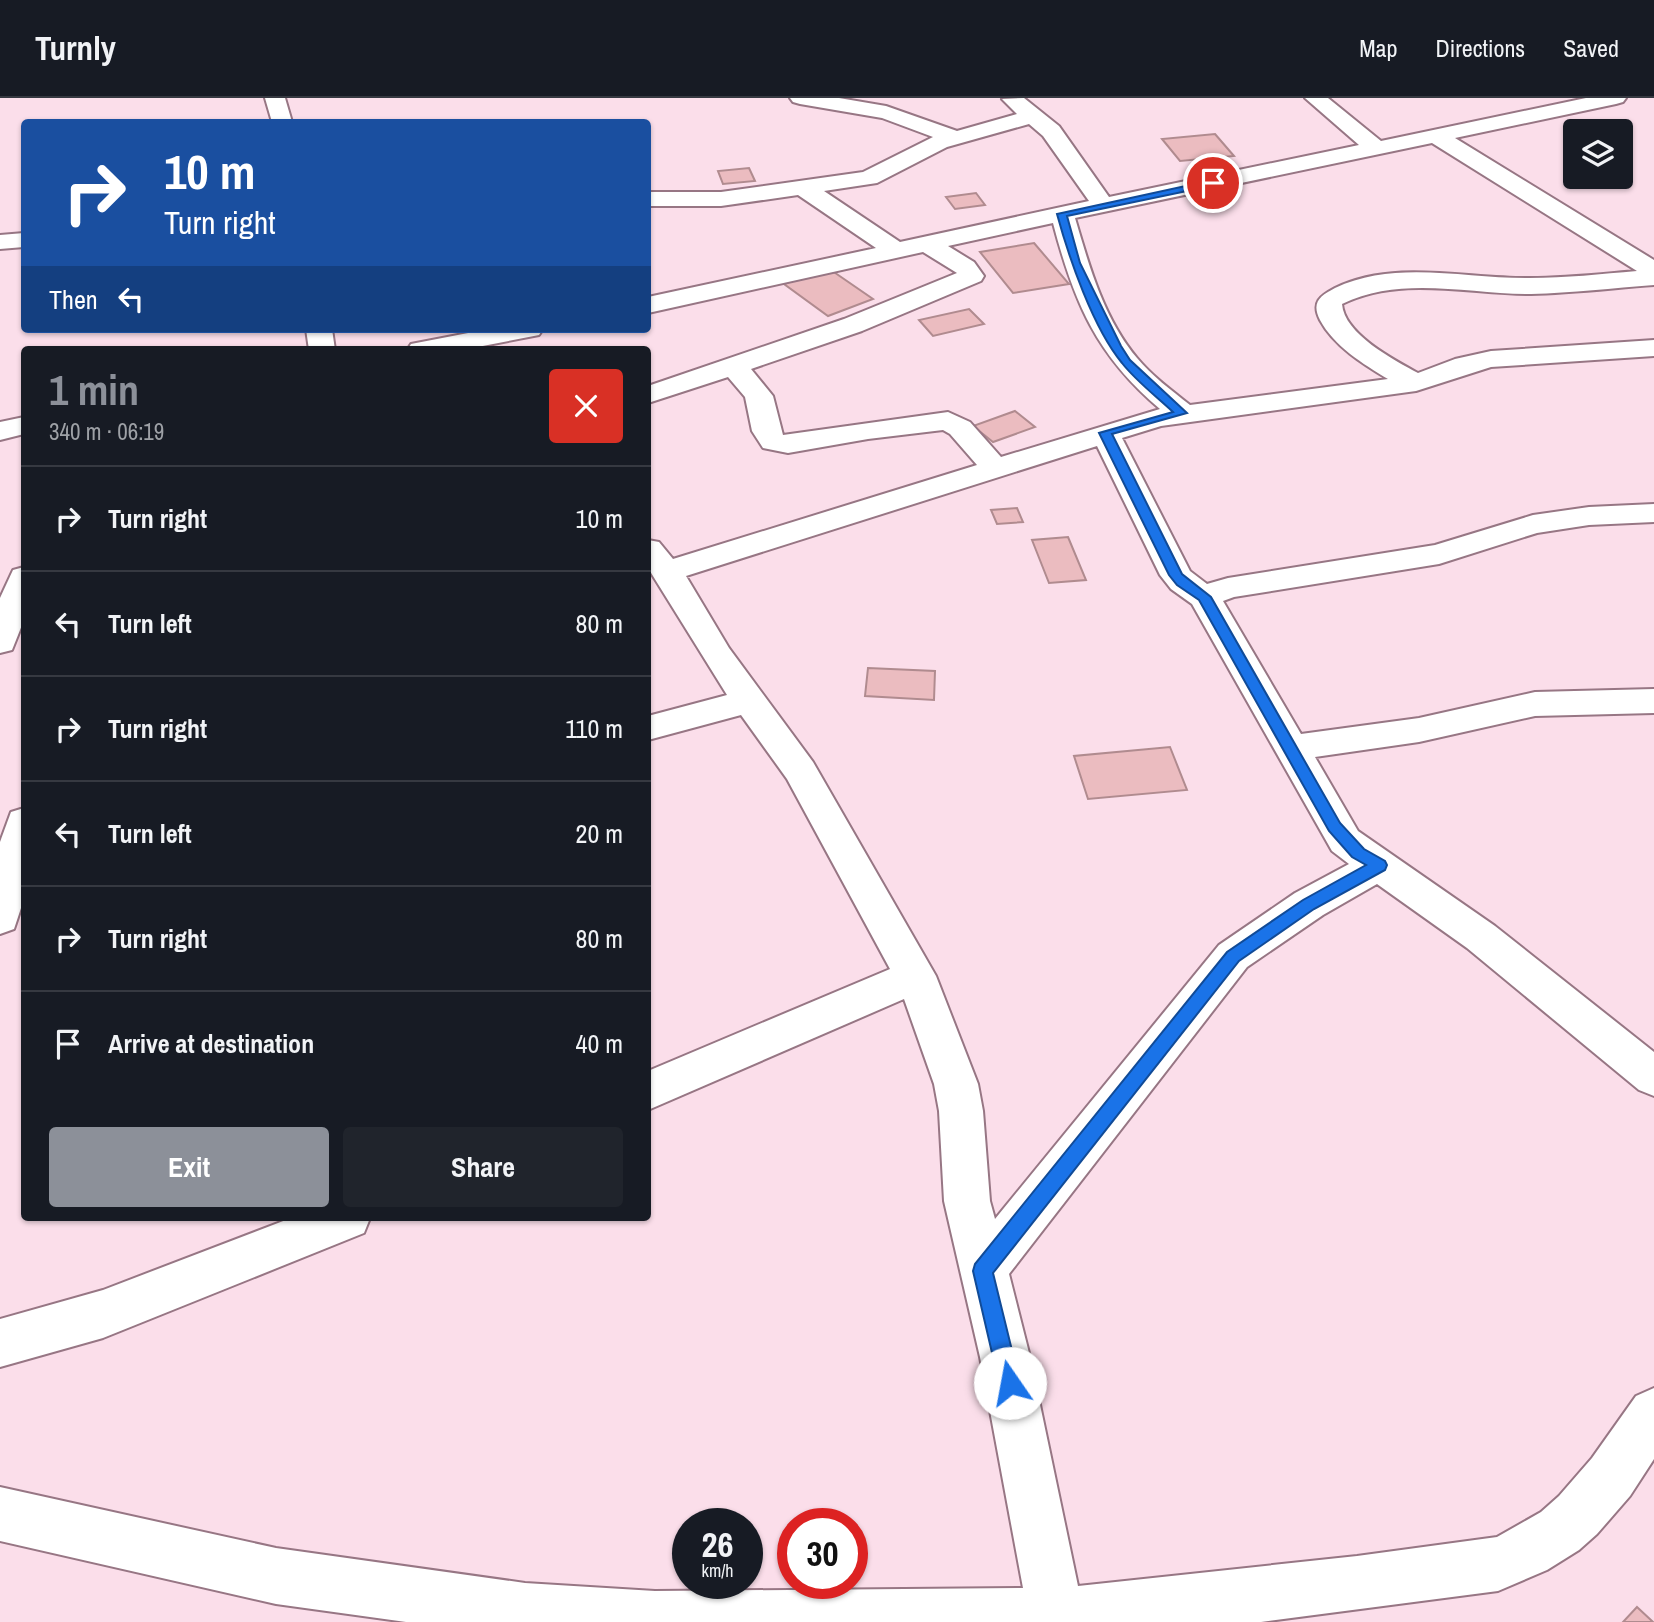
<!DOCTYPE html>
<meta charset="utf-8">
<style>
:root{--surface:#171b24;--page:#20242c;--text:#f1f3f6;--muted:#9ea1a6;--line:#363941;--accent:#8c9099}
body{margin:0;font-family:"Archivo Narrow",sans-serif;background:var(--page);color:var(--text);height:100vh;display:flex;flex-direction:column;font-size:26px;white-space:nowrap}
*{box-sizing:border-box;margin:0}
p{font-size:23px;color:var(--muted)}
.icon{flex:none;width:38px;height:38px;fill:none;stroke:currentColor;stroke-width:2;stroke-linecap:round;stroke-linejoin:round}
.map{position:relative;flex:1;overflow:hidden}
.panel{position:absolute;left:21px;top:248px;width:630px;height:875px;display:flex;flex-direction:column;background:var(--surface);border-radius:7px;box-shadow:0 2px 5px #0004}
.panel>*{flex:none}
.guide{position:absolute;left:21px;top:21px;width:630px;height:214px;border-radius:7px;box-shadow:0 2px 5px #0004;background:#1a4fa0;color:#fff;overflow:hidden}
.buttons{position:absolute;left:1563px;top:21px;display:grid;gap:14px}
.buttons a{display:grid;place-items:center;width:70px;height:70px;border-radius:7px;background:var(--surface);box-shadow:0 2px 5px #0004;font-size:35px}
.speed{position:absolute;left:672px;top:1410px;display:flex;gap:14px;font-size:35px;font-weight:700;text-align:center}
.speed>*{display:grid;place-content:center;width:91px;height:91px;border-radius:50%;background:var(--surface);box-shadow:0 2px 5px #0004;line-height:1}
.speed small{font-size:18px;font-weight:400}
.speed .limit{border:10px solid #d22;background:#fff;color:#111}
.pin{position:absolute;display:grid;place-items:center;width:60px;height:60px;color:#fff;margin:-30px;border:4px solid #fff;border-radius:50%;box-shadow:0 2px 7px #0007}
.me{position:absolute;width:77px;margin:-38px;rotate:348deg;stroke-linejoin:round;filter:drop-shadow(0 0 5px #0008)}
.turn{display:flex;align-items:center;gap:24px;height:147px;padding:0 28px;font-size:32px}
.turn .icon{width:91px;height:91px;stroke-width:2.5}
.turn b{display:block;font-size:49px;line-height:60px}
.then{display:flex;align-items:center;height:66px;padding:0 28px;background:#0003;gap:14px;font-size:26px}
.round{display:grid;place-items:center;flex:none;width:74px;height:74px;border-radius:7px;background:var(--page)}
.overview{display:flex;align-items:center;justify-content:space-between;height:119px;padding:0 28px}
h1{font-size:42px;font-weight:700;line-height:52px;color:var(--accent)}
.cta{display:flex;gap:14px;margin-top:auto;padding:14px 28px}
.cta a{flex:1;height:80px;border-radius:7px;background:var(--accent);color:#fff;font-size:28px;font-weight:700;line-height:80px;text-align:center}
.cta a+a{background:var(--page);color:var(--text)}
ul{padding:0;list-style:none}
li{display:flex;align-items:center;gap:21px;height:105px;padding:0 28px;border-top:2px solid var(--line)}
li div{flex:1}
li b{display:block;font-size:26px}
li em{font-style:normal}
header{display:flex;align-items:center;gap:42px;box-sizing:border-box;height:98px;padding:0 35px;background:var(--surface);border-bottom:2px solid var(--line)}
header strong{font-size:33px}
nav{display:flex;gap:38px;margin-inline-start:auto;font-size:24px}
.map>svg:first-child{display:block}
.building{fill:#ebbcc0;stroke:#b08b8f;stroke-width:2}
.lines{fill:none;stroke-linecap:round;stroke-linejoin:round}
.minor-casing{stroke:#977684;stroke-width:4}
.minor{fill:#fff;fill-rule:evenodd}
.route{fill:#1a73e8;stroke:#114b97;stroke-width:2}
</style>
<header>
<strong>Turnly</strong>
<nav><a>Map</a><a>Directions</a><a>Saved</a></nav>
</header>
<div class="map">
<svg width="1654" height="1524" viewBox="0 0 1654 1524">
<rect width="100%" height="100%" fill="#fbdeea"/>
<!-- building -->
<g class="building">
<polygon points="1215,36 1234,58 1180,63 1162,41"/>
<polygon points="749,70 755,83 723,86 718,73"/>
<polygon points="976,95 985,107 955,111 946,99"/>
<polygon points="1034,145 1069,186 1013,195 980,154"/>
<polygon points="828,170 873,201 828,218 784,186"/>
<polygon points="969,211 984,226 933,238 919,222"/>
<polygon points="1015,313 1035,329 993,344 973,328"/>
<polygon points="1017,410 1023,424 997,426 991,412"/>
<polygon points="1068,439 1086,482 1049,485 1032,442"/>
<polygon points="868,570 935,573 934,602 865,598"/>
<polygon points="1170,649 1187,692 1088,701 1074,658"/>
<polygon points="1637,1509 1653,1524 1623,1524"/>
</g>
<g class="lines">
<defs>
<g id="minor">
<polygon points="265,0 285,0 292,24 272,24"/>
<path d="M790,0H839L886,8L957,33L1017,16L1002,1L1024,0L1059,28L1109,99L1359,47L1305,0H1328L1381,43L1586,0H1626L1623,4L1616,6L1455,40L1654,162V187C1613,190 1572,195 1531,196C1468,196 1401,177 1342,206C1344,236 1394,262 1418,275L1455,261L1491,253L1654,242V258L1491,269L1416,293L1161,328L1122,340L1190,473L1207,486L1228,480L1435,447L1533,417L1589,409L1654,406V424L1589,427L1537,435L1439,466L1234,499L1223,503L1301,636L1419,620L1535,594L1654,591V615L1535,618L1419,644L1315,659L1358,733L1495,828L1654,954V998L1639,992L1467,850L1377,786L1323,817L1247,869L1009,1176L1030,1259L1078,1488L1357,1458L1497,1439L1541,1414L1559,1398L1592,1360L1636,1298L1654,1290V1361L1630,1398L1597,1436L1579,1452L1547,1472L1498,1493L1261,1524H406L276,1506L0,1443V1389L276,1450L525,1485L655,1493L1023,1490L980,1259L944,1103L939,1013L934,986L904,901L648,1012V973L890,871L787,681L741,617L648,642V618L727,597L648,470V442L659,444L673,461L977,367L950,336L943,332L868,341L788,355L763,350L752,333L745,299L728,279L648,305V288L844,221L957,175L923,154L648,215V199L876,150L798,97L721,108H648V94H721L863,74L933,39L882,20L800,6L793,4ZM1029,26L1043,38L1089,103L900,144L824,93L877,85L947,49ZM1432,45L1637,173C1601,176 1566,180 1530,180C1467,181 1395,161 1335,190C1320,198 1311,204 1320,222C1334,248 1363,266 1388,281L1190,307C1171,292 1152,278 1137,260C1104,221 1089,168 1075,120ZM1053,125C1074,204 1096,257 1160,311L1001,359L970,324L948,314L783,337L773,298L751,271L862,233L981,183L984,178L974,164L948,148ZM1097,348L1160,477L1171,491L1192,506L1332,753L1349,766L1295,795L1219,847L995,1121L990,1103L983,1013L978,986L936,878L813,664L729,550L686,478Z"/>
<polygon points="24,135 24,149 0,151 0,137"/>
<polygon points="306,231 332,231 335,252 309,252"/>
<polygon points="489,231 543,231 539,237 462,252 407,252 411,246"/>
<polygon points="24,319 24,336 0,342 0,324"/>
<polygon points="24,469 24,522 12,552 0,555 0,500 13,472"/>
<polygon points="24,710 24,801 14,831 0,836 0,744 11,714"/>
<polygon points="291,1120 370,1120 364,1135 103,1240 0,1269 0,1221 103,1192"/>
</g>
</defs>
<!-- minor casing -->
<use href="#minor" class="minor-casing"/>
<!-- minor -->
<use href="#minor" class="minor"/>
</g>
<!-- route -->
<path class="route" d="M1213,82L1216,83V87L1067,118L1080,165L1121,248L1130,262L1187,315L1112,336L1182,476L1211,499L1340,725L1364,751L1385,763L1387,767L1385,772L1314,811L1239,863L993,1175L1020,1285L1017,1292L1010,1295L1002,1292L999,1285L973,1173L975,1166L1227,854L1303,802L1366,767L1352,759L1329,733L1199,502L1177,487L1169,477L1099,335L1173,314C1156,298 1136,283 1122,265C1093,230 1069,160 1057,116Z"/>
</svg>
<div class="buttons">
<a><svg class="icon" aria-label="layers" viewBox="0 0 24 24"><path d="M12 4l9 5-9 5-9-5zM3 14l9 5 9-5"/></svg></a>
</div>
<div class="speed"><div>26<small>km/h</small></div><div class="limit">30</div></div>
<div class="pin" style="left:1213px;top:85px;background:#d93025"><svg class="icon" aria-label="arrive" viewBox="0 0 24 24"><path d="M6 21V4h12l-3 4 3 4H6"/></svg></div>
<svg class="me" style="left:1010px;top:1285px" viewBox="-20 -20 40 40"><circle r="19" fill="#fff"/><path d="M0-13L10 11 0 6-10 11z" fill="#1a73e8"/></svg>
<div class="guide">
<div class="turn"><svg class="icon" aria-label="right" viewBox="0 0 24 24"><path d="M7 20v-9h11M14 6l5 5-5 5"/></svg><div><b>10 m</b>Turn right</div></div>
<div class="then">Then<svg class="icon" aria-label="left" viewBox="0 0 24 24"><path d="M17 20v-9H6M10 6l-5 5 5 5"/></svg></div>
</div>
<section class="panel">
<div class="overview"><div><h1>1 min</h1><p>340 m · 06:19</p></div><a class="round" style="background:#d93025;color:#fff"><svg class="icon" aria-label="close" viewBox="0 0 24 24"><path d="M6 6l12 12M18 6L6 18"/></svg></a></div>
<ul>
<li><svg class="icon" aria-label="right" viewBox="0 0 24 24"><path d="M7 20v-9h11M14 6l5 5-5 5"/></svg><div><b>Turn right</b></div><em>10 m</em></li>
<li><svg class="icon" aria-label="left" viewBox="0 0 24 24"><path d="M17 20v-9H6M10 6l-5 5 5 5"/></svg><div><b>Turn left</b></div><em>80 m</em></li>
<li><svg class="icon" aria-label="right" viewBox="0 0 24 24"><path d="M7 20v-9h11M14 6l5 5-5 5"/></svg><div><b>Turn right</b></div><em>110 m</em></li>
<li><svg class="icon" aria-label="left" viewBox="0 0 24 24"><path d="M17 20v-9H6M10 6l-5 5 5 5"/></svg><div><b>Turn left</b></div><em>20 m</em></li>
<li><svg class="icon" aria-label="right" viewBox="0 0 24 24"><path d="M7 20v-9h11M14 6l5 5-5 5"/></svg><div><b>Turn right</b></div><em>80 m</em></li>
<li><svg class="icon" aria-label="arrive" viewBox="0 0 24 24"><path d="M6 21V4h12l-3 4 3 4H6"/></svg><div><b>Arrive at destination</b></div><em>40 m</em></li>
</ul>
<div class="cta"><a>Exit</a><a>Share</a></div>
</section>
</div>
